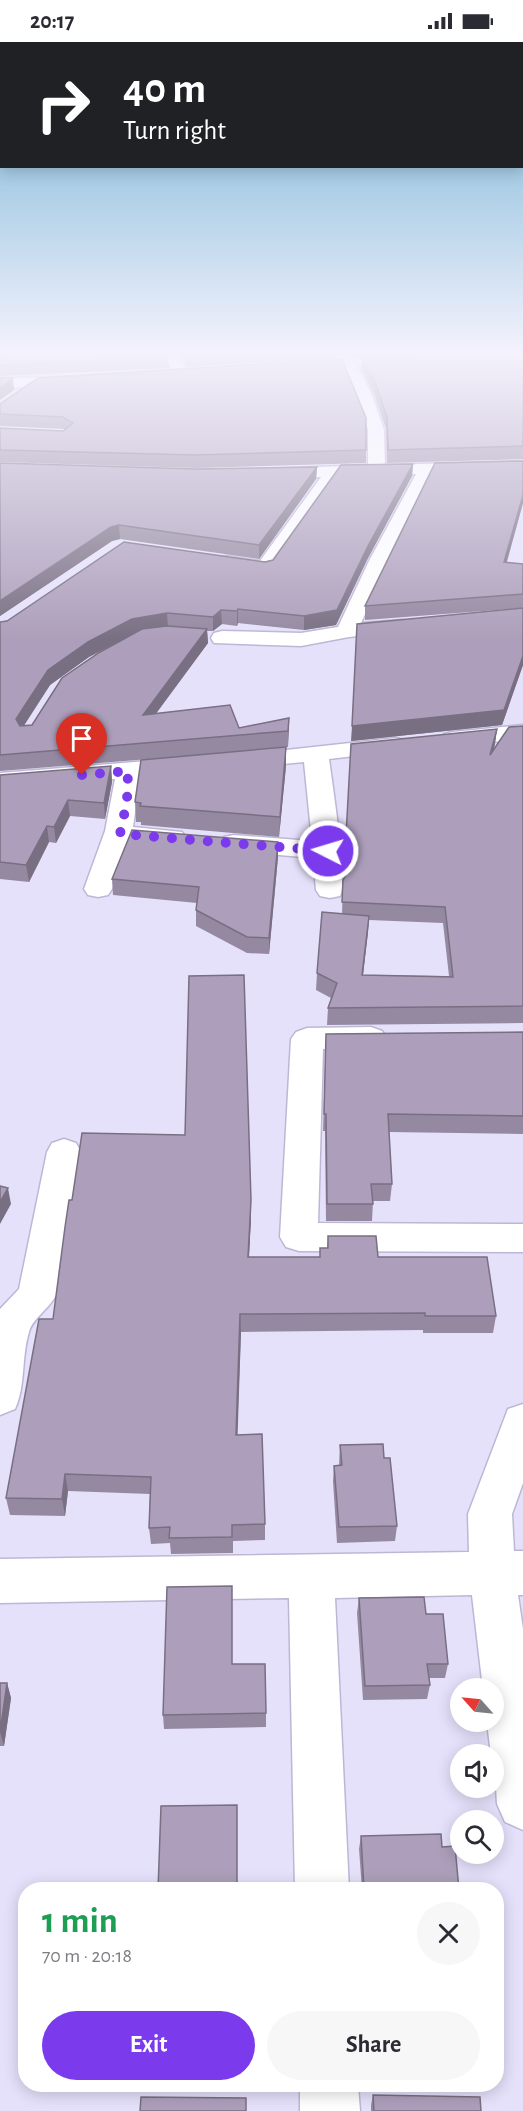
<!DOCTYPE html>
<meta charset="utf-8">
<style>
:root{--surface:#fff;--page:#f7f7f7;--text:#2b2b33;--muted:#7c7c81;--accent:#7c3aed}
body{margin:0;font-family:"Alegreya Sans",sans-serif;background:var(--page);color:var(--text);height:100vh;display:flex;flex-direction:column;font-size:22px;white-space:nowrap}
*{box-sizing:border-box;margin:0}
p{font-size:20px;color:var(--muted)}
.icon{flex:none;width:33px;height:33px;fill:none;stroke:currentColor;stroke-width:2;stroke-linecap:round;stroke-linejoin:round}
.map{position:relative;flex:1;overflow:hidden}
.sheet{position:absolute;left:18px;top:1840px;width:486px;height:210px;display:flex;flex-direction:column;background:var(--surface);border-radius:24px;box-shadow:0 3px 15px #0003}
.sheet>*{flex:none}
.hud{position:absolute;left:0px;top:0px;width:524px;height:126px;box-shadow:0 3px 15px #0003;background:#202124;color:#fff;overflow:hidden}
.needle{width:39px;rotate:297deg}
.fabs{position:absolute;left:450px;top:1636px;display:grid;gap:12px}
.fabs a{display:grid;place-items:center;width:54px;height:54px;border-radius:50%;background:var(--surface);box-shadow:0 3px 15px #0003;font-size:30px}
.pin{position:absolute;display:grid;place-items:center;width:51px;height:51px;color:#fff;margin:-62px -26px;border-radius:50% 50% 50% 0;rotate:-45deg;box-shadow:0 0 6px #0007}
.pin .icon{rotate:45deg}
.me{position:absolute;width:66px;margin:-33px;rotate:275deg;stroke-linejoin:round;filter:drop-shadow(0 0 4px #0008)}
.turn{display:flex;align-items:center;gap:21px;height:126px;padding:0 24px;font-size:27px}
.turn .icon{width:78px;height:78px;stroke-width:2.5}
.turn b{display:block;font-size:42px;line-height:51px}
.round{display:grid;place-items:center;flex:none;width:63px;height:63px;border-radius:32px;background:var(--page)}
.headline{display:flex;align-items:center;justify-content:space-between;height:102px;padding:0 24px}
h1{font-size:36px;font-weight:600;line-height:45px;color:#1e9e55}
.primary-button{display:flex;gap:12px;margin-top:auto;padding:12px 24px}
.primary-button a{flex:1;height:69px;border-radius:36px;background:var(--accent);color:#fff;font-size:24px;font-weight:600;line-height:69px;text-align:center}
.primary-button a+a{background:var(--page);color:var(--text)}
.status{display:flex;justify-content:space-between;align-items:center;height:42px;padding:0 30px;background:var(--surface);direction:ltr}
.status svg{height:16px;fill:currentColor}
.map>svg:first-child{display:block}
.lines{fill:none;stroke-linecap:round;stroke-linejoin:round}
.minor-casing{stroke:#bdb7d6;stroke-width:3}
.secondary-casing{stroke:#bdb7d6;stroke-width:3}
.minor{fill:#fff;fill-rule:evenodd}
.secondary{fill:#fff;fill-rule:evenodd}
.wall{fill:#9589a1;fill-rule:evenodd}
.shaded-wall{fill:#796f83}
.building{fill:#ad9fbb;stroke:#796f83;stroke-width:1.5}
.route{stroke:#7c3aed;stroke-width:10;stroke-dasharray:0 18}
</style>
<div class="status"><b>20:17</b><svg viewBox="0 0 49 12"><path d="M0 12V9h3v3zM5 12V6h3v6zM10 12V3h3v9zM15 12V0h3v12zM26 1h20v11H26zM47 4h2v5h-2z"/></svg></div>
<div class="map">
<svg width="523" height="2069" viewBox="0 0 523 2069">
<rect width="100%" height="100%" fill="#e6e1fb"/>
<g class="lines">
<defs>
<g id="minor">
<polygon points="160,308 174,308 188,331 186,334 176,334"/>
<path d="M335,308H349L372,353L384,388L385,423L523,419V429L433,432L389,519L361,581L402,578L410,579L413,584L410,589L349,595L301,604L214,601L211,596L214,591L222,589L301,591L338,585L369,519L416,432L339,434L272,530C257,534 235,528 220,524L217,520L220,516L227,514L260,519L321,435L273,436L264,431L267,427L368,423V388L356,353Z"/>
<polygon points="523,683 523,697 453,704 444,702 441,697 444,692 453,690"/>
<path d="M396,696L405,698L408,703L405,708L329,717C332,740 348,842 340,854L330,856L320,854L316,848L313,816L234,809L224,807L221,801L224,795L234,793L312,799L304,720L241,726L232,724L229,719L232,714Z"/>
<polygon points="184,716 193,719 197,724 193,729 140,735 133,785 182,790 186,796 182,802 173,804 129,801 112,847 108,853 98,855 88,853 84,847 105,789 115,737 0,747 0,731"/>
<polygon points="371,985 382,989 387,996 382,1003 371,1007 323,1007 318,1181 523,1182 523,1210 299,1209 286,1205 280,1195 291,997 296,990 307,986"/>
<path d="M64,1097L76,1101L81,1110L56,1253C50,1266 32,1277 29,1290C21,1316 26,1343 15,1367L0,1373V1267L19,1247L47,1110L52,1101Z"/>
<polygon points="523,1362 523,1441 512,1472 514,1509 523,1509 523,1553 518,1553 523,1587 523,1788 505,1780 497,1762 494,1713 491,1713 487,1680 494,1680 494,1647 483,1647 472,1553 335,1556 349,1848 295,1848 289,1556 0,1561 0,1517 469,1510 468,1472 508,1367"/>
<polygon points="300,2043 358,2043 360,2069 300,2069"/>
</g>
<g id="secondary">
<polygon points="407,314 412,315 414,318 412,321 300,328 293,324 300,320"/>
<polygon points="75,335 80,337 83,340 80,343 0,346 0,336"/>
</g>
</defs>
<!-- minor casing -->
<use href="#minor" class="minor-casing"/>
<!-- secondary casing -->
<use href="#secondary" class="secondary-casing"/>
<!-- minor -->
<use href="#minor" class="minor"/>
<!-- secondary -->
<use href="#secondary" class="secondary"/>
</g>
<!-- wall -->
<g class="wall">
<polygon points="0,308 168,315 169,326 0,334"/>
<polygon points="177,308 337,308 336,316 187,325"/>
<polygon points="351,308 505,308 355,315"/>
<polygon points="523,308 523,417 387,421 386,387 374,352 361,327 362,316"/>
<polygon points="0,362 366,408 366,421 196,426 0,420 0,386 63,389 65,387 0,384"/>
<polygon points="523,419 523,461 506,521 523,522 523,623 502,683 351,699 523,566 365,578 365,564"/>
<polygon points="0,422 196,427 317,425 316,437 259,517 120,497 112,499 0,574"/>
<path d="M413,422L412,434L367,518L336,583L304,588L238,581L237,584L222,582L213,589H207L208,601L156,671L239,686L289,676V692L288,705H286V724L279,795L141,783V780H136L135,760L199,713L0,729V580L273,518ZM134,591L32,683H24L50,643L89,615Z"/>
<path d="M523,684V981L327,983L328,966L331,956L316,948L317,931L342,872L343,838L345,835L344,828L351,702L497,687L494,707ZM369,878L443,881L449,934L363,933Z"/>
<polygon points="111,724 112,740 105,777 70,774 56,801 49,800 29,840 0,837 0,733"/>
<polygon points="278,815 269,912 247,911 196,884 196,868 197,861 113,853 112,837"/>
<polygon points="523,990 523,1092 389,1090 392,1142 390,1159 373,1159 372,1179 326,1179 325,1089 323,1089 326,992"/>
<polygon points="72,1158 251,1158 251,1176 249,1215 320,1215 320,1206 327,1206 328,1194 378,1215 496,1274 493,1291 423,1291 423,1288 241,1290 237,1393 265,1482 265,1498 233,1499 233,1511 171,1512 170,1501 151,1502 149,1486 150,1452 68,1449 65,1474 10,1473 6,1456 53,1277"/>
<polygon points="340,1403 384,1416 397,1484 395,1499 337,1501 333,1439 334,1424 339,1423"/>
<polygon points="359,1556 426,1572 448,1622 445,1636 429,1636 430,1643 427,1657 363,1658 357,1571"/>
<polygon points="233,1622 266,1671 266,1685 164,1687 163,1673"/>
<polygon points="0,1641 7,1641 11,1656 4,1704 0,1704"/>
<polygon points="361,1794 442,1805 459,1848 362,1848 359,1807"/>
<polygon points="373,2053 481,2069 371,2069 371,2063"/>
</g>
<!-- shaded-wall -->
<g class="shaded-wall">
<polygon points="13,336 14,348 0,358 0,346"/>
<polygon points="413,422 412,434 367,518 336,583 304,588 304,574 368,504"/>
<polygon points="317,425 316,437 259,517 259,503"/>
<polygon points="523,453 523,461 503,534 504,520"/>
<polygon points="119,483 120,497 112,499 0,574 0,559 111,485"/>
<polygon points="238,567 238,581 237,584 237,569"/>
<polygon points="221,568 222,582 213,589 213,575"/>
<polygon points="167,571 168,586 133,592 89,615 50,643 18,693 16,677 48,628 88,600 132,577"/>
<polygon points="207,587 208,601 144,688 143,673"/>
<polygon points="523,614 523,623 502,683 351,699 352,684"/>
<polygon points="497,687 495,702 488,729 490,713"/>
<polygon points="286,705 286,724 279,795 280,775"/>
<polygon points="111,724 112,740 105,777 104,761"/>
<polygon points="68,758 70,774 56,801 54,785"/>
<polygon points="47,784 49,800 29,840 26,823"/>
<polygon points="278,800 278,815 269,912 269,896"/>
<polygon points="369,874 368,891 361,950 362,933"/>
<polygon points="8,1146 11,1162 0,1182 0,1160"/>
<polygon points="251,1158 251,1176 248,1232 248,1215"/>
<polygon points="240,1272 241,1290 237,1410 236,1393"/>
<polygon points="65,1432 68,1449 65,1474 62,1457"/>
<polygon points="7,1641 11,1656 4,1704 0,1690"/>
</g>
<!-- building -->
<g class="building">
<polygon points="0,308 164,308 168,315 0,323"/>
<polygon points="183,308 278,308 187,314"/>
<polygon points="523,308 523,404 388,408 387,375 375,340 362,316"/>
<polygon points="342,317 366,376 366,408 196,413 0,408 0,386 63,389 73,381 63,375 0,372 0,362 38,336"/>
<polygon points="0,336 13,336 0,346"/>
<polygon points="523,419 523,453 504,520 523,522 523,552 365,564 435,421"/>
<polygon points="0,421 196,427 317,425 259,503 119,483 111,485 0,559"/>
<polygon points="413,422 368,504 337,568 304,574 238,567 237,569 221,568 213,575 167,571 132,577 88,600 48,628 16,677 20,684 32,683 62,636 100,610 142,587 167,584 207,587 143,673 230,663 239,686 289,676 288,689 0,713 0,580 7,579 124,500 265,520 273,518 341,423"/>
<polygon points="523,566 523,614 504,668 352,684 357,582"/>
<polygon points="523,684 523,964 328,966 337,941 317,931 322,870 369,874 362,933 453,935 445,865 342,860 343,838 347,831 345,812 351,702 497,687 490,713 509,685"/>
<polygon points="286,705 280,775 140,764 141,761 135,760 141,718"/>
<polygon points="111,724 104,761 68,758 54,785 47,784 26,823 0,820 0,733"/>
<polygon points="132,788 278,800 269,896 247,895 196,868 199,845 112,837"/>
<polygon points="244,933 251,1158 248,1215 320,1215 320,1206 328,1206 328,1194 376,1194 378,1215 487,1215 496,1274 425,1274 425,1271 240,1272 236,1393 262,1392 265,1482 232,1483 232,1495 169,1496 170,1485 149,1486 151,1435 65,1432 62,1457 6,1456 39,1277 53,1277 65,1185 69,1158 72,1158 82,1091 185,1093 189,934"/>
<polygon points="523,990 523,1074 388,1072 392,1142 371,1142 373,1162 327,1162 326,1072 324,1072 326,992"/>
<polygon points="0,1144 8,1146 0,1160"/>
<polygon points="383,1402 384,1416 390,1416 397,1484 339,1485 334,1424 342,1423 340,1403"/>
<polygon points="232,1544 232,1622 265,1622 266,1671 163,1673 167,1545"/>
<polygon points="424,1555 426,1572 443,1572 448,1622 427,1622 430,1643 365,1644 359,1556"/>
<polygon points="0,1641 7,1641 0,1690"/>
<polygon points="237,1763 237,1848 158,1848 161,1764"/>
<polygon points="441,1792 442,1805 455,1804 459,1848 364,1848 361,1794"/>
<polygon points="373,2053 480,2055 481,2069 374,2069"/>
<polygon points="141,2055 246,2056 246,2069 140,2069"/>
</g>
<!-- sky -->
<linearGradient id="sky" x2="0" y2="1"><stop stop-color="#6eb0d3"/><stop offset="0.52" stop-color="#f4f2fd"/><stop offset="1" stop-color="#f4f2fd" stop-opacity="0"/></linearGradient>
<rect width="523" height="598" fill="url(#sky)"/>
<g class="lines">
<!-- route -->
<polyline class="route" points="82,733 128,729 127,759 120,792 328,809"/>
</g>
</svg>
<div class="fabs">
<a><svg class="needle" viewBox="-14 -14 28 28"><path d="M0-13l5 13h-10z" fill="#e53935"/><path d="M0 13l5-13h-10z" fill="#7c7c81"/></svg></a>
<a><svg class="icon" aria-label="sound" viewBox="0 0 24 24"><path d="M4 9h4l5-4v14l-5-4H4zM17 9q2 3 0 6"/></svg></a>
<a><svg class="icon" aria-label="search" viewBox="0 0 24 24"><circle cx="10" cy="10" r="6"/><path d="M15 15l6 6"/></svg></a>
</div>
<div class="pin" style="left:82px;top:733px;background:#d93025"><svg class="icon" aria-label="arrive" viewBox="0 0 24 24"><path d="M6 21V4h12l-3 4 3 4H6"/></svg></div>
<svg class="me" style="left:328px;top:809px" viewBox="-20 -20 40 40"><circle r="17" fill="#7c3aed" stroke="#fff" stroke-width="3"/><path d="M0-11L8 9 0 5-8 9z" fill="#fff"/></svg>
<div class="hud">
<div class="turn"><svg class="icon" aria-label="right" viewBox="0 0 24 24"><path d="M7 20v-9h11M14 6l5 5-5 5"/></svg><div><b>40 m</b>Turn right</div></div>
</div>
<section class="sheet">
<div class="headline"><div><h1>1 min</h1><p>70 m · 20:18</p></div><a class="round"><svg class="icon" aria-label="close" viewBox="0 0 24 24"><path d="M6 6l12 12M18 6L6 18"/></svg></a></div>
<div class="primary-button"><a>Exit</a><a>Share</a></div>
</section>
</div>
